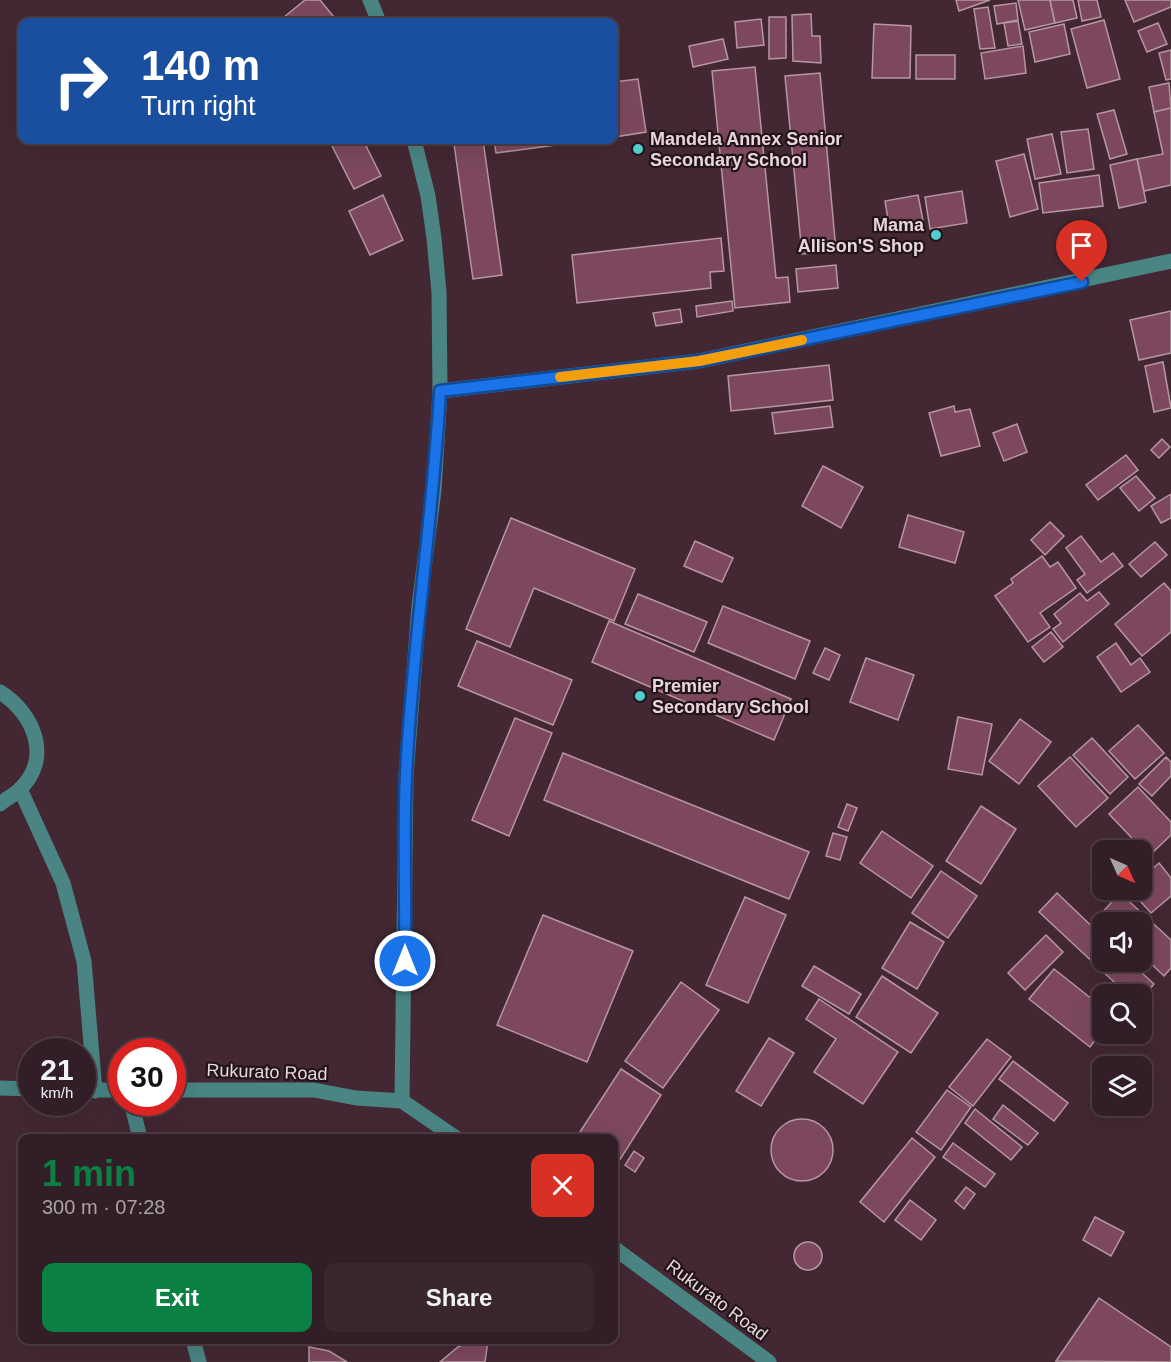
<!DOCTYPE html>
<meta charset="utf-8">
<style>
:root{--surface:#321e26;--page:#3a272e;--text:#f1f3f6;--muted:#a8a2a7;--line:#4d3c43;--accent:#0b8043}
body{margin:0;font-family:Helvetica,sans-serif;background:var(--page);color:var(--text);height:100vh;display:flex;flex-direction:column;font-size:22px;white-space:nowrap}
*{box-sizing:border-box;margin:0}
p{font-size:20px;color:var(--muted)}
.icon{flex:none;width:33px;height:33px;fill:none;stroke:currentColor;stroke-width:2;stroke-linecap:round;stroke-linejoin:round}
.map{position:relative;flex:1;overflow:hidden}
.side{position:absolute;left:18px;top:1134px;width:600px;height:210px;display:flex;flex-direction:column;background:var(--surface);border-radius:12px;box-shadow:0 6px 24px #0002,0 0 0 2px var(--line)}
.side>*{flex:none}
.top-card{position:absolute;left:18px;top:18px;width:600px;height:126px;border-radius:12px;box-shadow:0 6px 24px #0002,0 0 0 2px var(--line);background:#1a4fa0;color:#fff;overflow:hidden}
.needle{width:39px;rotate:135deg}
.controls{position:absolute;left:1092px;top:840px;display:grid;gap:12px}
.controls a{display:grid;place-items:center;width:60px;height:60px;border-radius:12px;background:var(--surface);box-shadow:0 6px 24px #0002,0 0 0 2px var(--line);font-size:30px}
.speed{position:absolute;left:18px;top:1038px;display:flex;gap:12px;font-size:30px;font-weight:700;text-align:center}
.speed>*{display:grid;place-content:center;width:78px;height:78px;border-radius:50%;background:var(--surface);box-shadow:0 6px 24px #0002,0 0 0 2px var(--line);line-height:1}
.speed small{font-size:15px;font-weight:400}
.speed .limit{border:9px solid #d22;background:#fff;color:#111}
.pin{position:absolute;display:grid;place-items:center;width:51px;height:51px;color:#fff;margin:-62px -26px;border-radius:50% 50% 50% 0;rotate:-45deg;box-shadow:0 0 6px #0007}
.pin .icon{rotate:45deg}
.me{position:absolute;width:66px;margin:-33px;rotate:0deg;stroke-linejoin:round;filter:drop-shadow(0 0 4px #0008)}
.turn{display:flex;align-items:center;gap:21px;height:126px;padding:0 24px;font-size:27px}
.turn .icon{width:78px;height:78px;stroke-width:2.5}
.turn b{display:block;font-size:42px;line-height:51px}
.round{display:grid;place-items:center;flex:none;width:63px;height:63px;border-radius:12px;background:var(--page)}
.summary{display:flex;align-items:center;justify-content:space-between;height:102px;padding:0 24px}
h1{font-size:36px;font-weight:600;line-height:45px;color:var(--accent)}
.cta{display:flex;gap:12px;margin-top:auto;padding:12px 24px}
.cta a{flex:1;height:69px;border-radius:12px;background:var(--accent);color:#fff;font-size:24px;font-weight:600;line-height:69px;text-align:center}
.cta a+a{background:var(--page);color:var(--text)}
.map>svg:first-child{display:block}
.building{fill:#7d485e;stroke:#b796a2;stroke-width:1.5}
.lines{fill:none;stroke-linecap:round;stroke-linejoin:round}
.minor{stroke:#4a8584;stroke-width:15}
.route-casing{stroke:#114b97;stroke-width:15}
.route{stroke:#1a73e8;stroke-width:10}
.slow{stroke:#f59e0b;stroke-width:10}
.poi-dot{fill:#52cdcc;stroke:#22151a;stroke-width:2}
.labels{text-anchor:middle;dominant-baseline:central;stroke-width:4.5;stroke-linejoin:round;paint-order:stroke}
.poi-label{font-size:18px;font-weight:bold;fill:#e8d6dc;stroke:#22151a;text-anchor:start}
.street-label{font-size:18px;fill:#e8d6dc;stroke:#22151a}
</style>
<div class="map">
<svg width="1171" height="1362" viewBox="0 0 1171 1362">
<rect width="100%" height="100%" fill="#432833"/>
<!-- building -->
<g class="building">
<polygon points="305,0 320,0 338,22 278,22"/>
<polygon points="956,0 990,0 959,11"/>
<polygon points="1018,0 1050,0 1055,23 1025,30"/>
<polygon points="1050,0 1073,0 1077,18 1055,23"/>
<polygon points="1078,0 1097,0 1101,17 1082,21"/>
<polygon points="1125,0 1171,0 1171,7 1134,22"/>
<polygon points="1016,3 1018,20 997,24 994,6"/>
<polygon points="988,7 995,48 980,49 974,9"/>
<polygon points="811,14 812,36 820,36 821,63 793,61 792,15"/>
<polygon points="769,17 786,17 786,58 769,59"/>
<polygon points="761,19 764,45 737,48 735,22"/>
<polygon points="1104,20 1120,79 1087,88 1071,29"/>
<polygon points="1018,21 1022,44 1008,46 1004,23"/>
<polygon points="1158,23 1167,44 1147,52 1138,31"/>
<polygon points="874,24 911,26 910,78 872,78"/>
<polygon points="1064,24 1070,54 1035,62 1029,32"/>
<polygon points="723,39 728,59 693,67 689,46"/>
<polygon points="1023,46 1026,73 985,79 981,53"/>
<polygon points="1171,50 1171,79 1166,80 1159,53"/>
<rect x="916" y="55" width="39" height="24"/>
<polygon points="755,67 776,278 788,277 790,302 735,308 712,71"/>
<polygon points="820,73 836,251 802,254 785,76"/>
<polygon points="638,79 646,132 614,137 614,82"/>
<polygon points="1169,83 1171,108 1154,112 1149,87"/>
<polygon points="1171,108 1171,185 1144,191 1137,159 1163,154 1154,112"/>
<polygon points="1114,110 1127,154 1110,159 1097,114"/>
<polygon points="1088,129 1094,169 1067,173 1061,132"/>
<polygon points="1052,134 1061,174 1035,179 1027,139"/>
<polygon points="329,140 363,140 381,176 354,189"/>
<polygon points="483,140 502,275 473,279 454,144"/>
<polygon points="494,140 593,140 496,153"/>
<polygon points="1024,154 1038,209 1010,217 996,161"/>
<polygon points="1137,159 1146,202 1119,208 1110,165"/>
<polygon points="1099,175 1103,206 1043,213 1039,183"/>
<polygon points="962,191 967,223 930,229 925,197"/>
<polygon points="383,195 403,240 370,255 349,211"/>
<polygon points="918,195 924,226 890,232 885,201"/>
<polygon points="721,238 724,271 710,272 711,288 577,303 572,255"/>
<polygon points="836,265 838,288 798,292 796,269"/>
<polygon points="732,301 733,311 697,317 696,306"/>
<polygon points="680,309 682,322 656,326 653,313"/>
<polygon points="1171,311 1171,353 1139,360 1130,320"/>
<polygon points="1163,362 1171,408 1154,412 1145,366"/>
<polygon points="829,365 833,400 731,411 728,376"/>
<polygon points="830,406 833,427 775,434 772,413"/>
<polygon points="954,406 955,412 970,409 980,446 941,456 929,413"/>
<polygon points="1017,424 1027,452 1004,461 993,433"/>
<polygon points="1162,439 1170,447 1159,458 1151,450"/>
<polygon points="1126,455 1138,470 1098,500 1086,485"/>
<polygon points="823,466 863,487 841,528 802,506"/>
<polygon points="1136,476 1155,498 1139,511 1120,488"/>
<polygon points="1171,494 1171,518 1161,523 1151,506"/>
<polygon points="908,515 964,532 955,563 899,547"/>
<polygon points="511,518 635,569 614,621 534,588 510,647 466,629"/>
<polygon points="1050,522 1064,536 1045,555 1031,540"/>
<polygon points="1081,536 1101,562 1113,553 1123,566 1087,593 1077,580 1085,574 1066,548"/>
<polygon points="695,541 733,558 722,582 684,566"/>
<polygon points="1155,542 1167,555 1141,577 1129,564"/>
<polygon points="1042,556 1050,567 1058,562 1076,588 1040,613 1050,627 1028,642 995,596 1013,583 1011,579"/>
<polygon points="1164,583 1171,591 1171,632 1142,656 1115,624"/>
<polygon points="1099,592 1109,604 1063,642 1053,629 1061,623 1054,614 1080,593 1087,601"/>
<polygon points="638,594 707,622 694,652 625,624"/>
<polygon points="723,606 810,641 795,679 708,643"/>
<polygon points="609,621 791,699 774,740 592,662"/>
<polygon points="1051,632 1063,647 1044,662 1032,647"/>
<polygon points="477,641 572,680 553,725 458,686"/>
<polygon points="1116,643 1131,665 1140,658 1150,672 1121,692 1097,657"/>
<polygon points="825,648 840,655 829,680 813,673"/>
<polygon points="866,658 914,675 898,720 850,702"/>
<polygon points="958,717 992,724 982,775 948,769"/>
<polygon points="515,718 552,733 509,836 472,820"/>
<polygon points="1020,719 1051,742 1019,784 989,761"/>
<polygon points="1138,725 1164,753 1135,779 1109,751"/>
<polygon points="1092,738 1128,777 1110,794 1073,755"/>
<polygon points="563,753 809,852 789,899 544,800"/>
<polygon points="1070,757 1108,798 1076,827 1038,786"/>
<polygon points="1166,757 1171,762 1171,776 1152,796 1139,784"/>
<polygon points="1138,787 1171,822 1171,835 1149,856 1109,814"/>
<polygon points="847,804 857,808 848,831 838,827"/>
<polygon points="981,806 1016,829 981,884 946,861"/>
<polygon points="882,831 933,866 911,898 860,863"/>
<polygon points="833,833 847,837 840,860 826,856"/>
<polygon points="1159,863 1171,878 1171,896 1151,913 1130,890 1142,890 1142,878"/>
<polygon points="941,871 977,896 948,938 912,913"/>
<polygon points="1057,893 1102,936 1102,962 1130,962 1154,984 1142,998 1142,994 1127,994 1039,912"/>
<polygon points="1120,893 1171,940 1171,968 1164,976 1142,955 1142,922 1106,922 1099,916"/>
<polygon points="745,897 786,915 748,1003 706,985"/>
<polygon points="543,915 633,951 587,1062 497,1025"/>
<polygon points="910,922 944,942 917,989 882,968"/>
<polygon points="1046,935 1063,952 1025,990 1008,973"/>
<polygon points="814,966 861,994 849,1014 802,986"/>
<polygon points="1054,969 1102,1007 1102,1031 1090,1047 1029,999"/>
<polygon points="882,976 938,1013 911,1053 856,1017"/>
<polygon points="681,982 719,1010 663,1088 625,1061"/>
<polygon points="819,999 898,1052 863,1104 814,1072 836,1039 806,1019"/>
<polygon points="769,1038 794,1053 761,1106 736,1091"/>
<polygon points="987,1039 1011,1057 973,1106 949,1087"/>
<polygon points="1013,1061 1068,1103 1054,1121 999,1079"/>
<polygon points="621,1069 661,1095 614,1169 614,1138 576,1138"/>
<polygon points="947,1090 971,1107 941,1150 916,1132"/>
<polygon points="1003,1105 1038,1133 1028,1145 993,1119"/>
<polygon points="975,1109 1022,1147 1011,1160 965,1123"/>
<circle cx="802" cy="1150" r="31"/>
<polygon points="912,1138 935,1157 884,1222 860,1202"/>
<polygon points="953,1143 995,1174 985,1187 943,1157"/>
<polygon points="634,1151 644,1158 635,1172 625,1165"/>
<polygon points="966,1187 975,1194 964,1209 955,1201"/>
<polygon points="910,1200 936,1220 921,1240 895,1220"/>
<polygon points="1095,1217 1124,1232 1111,1256 1083,1240"/>
<circle cx="808" cy="1256" r="14"/>
<polygon points="1099,1298 1171,1347 1171,1362 1056,1361"/>
<polygon points="475,1340 488,1340 485,1362 440,1362 458,1347"/>
<polygon points="309,1347 329,1351 347,1362 309,1362"/>
</g>
<g class="lines">
<!-- minor -->
<g class="minor">
<polyline points="370,0 379,22"/>
<polyline points="440,391 699,361 1171,261"/>
<path d="M0,692C34,713 53,759 19,790C14,795 6,799 0,804"/>
<polyline points="20,789 63,883 84,961 95,1091"/>
<polyline points="0,1088 32,1089"/>
<polyline points="82,1090 122,1090"/>
<polyline points="172,1090 314,1090 356,1098 402,1101 456,1138"/>
<polyline points="402,1101 406,776 419,606 434,490 440,391 439,292 434,238 428,196 414,140"/>
<polyline points="131,1102 140,1138"/>
<polyline points="614,1248 769,1362"/>
<polyline points="193,1340 199,1362"/>
</g>
</g>
<g class="lines">
<defs>
<path id="route" d="M405,961C406,899 403,837 406,775C412,647 433,520 440,391L699,361L1082,282"/>
</defs>
<!-- route casing -->
<use href="#route" class="route-casing"/>
<!-- route -->
<use href="#route" class="route"/>
<!-- slow -->
<polyline class="slow" points="560,377 699,361 802,340"/>
</g>
<!-- markers -->
<g class="poi-dot">
<circle cx="638" cy="149" r="6"/>
<circle cx="936" cy="235" r="6"/>
<circle cx="640" cy="696" r="6"/>
</g>
<g class="labels">
<!-- poi labels -->
<g class="poi-label">
<text x="650" y="139">Mandela Annex Senior<tspan x="650" dy="21">Secondary School</tspan></text>
<text x="924" y="225" text-anchor="end">Mama<tspan x="924" dy="21">Allison'S Shop</tspan></text>
<text x="652" y="686">Premier<tspan x="652" dy="21">Secondary School</tspan></text>
</g>
<!-- street labels -->
<g class="street-label">
<text transform="translate(267 1072) rotate(2)">Rukurato Road</text>
<text transform="translate(717 1300) rotate(37)">Rukurato Road</text>
</g>
</g>
</svg>
<div class="controls">
<a><svg class="needle" viewBox="-14 -14 28 28"><path d="M0-13l5 13h-10z" fill="#e53935"/><path d="M0 13l5-13h-10z" fill="#a8a2a7"/></svg></a>
<a><svg class="icon" aria-label="sound" viewBox="0 0 24 24"><path d="M4 9h4l5-4v14l-5-4H4zM17 9q2 3 0 6"/></svg></a>
<a><svg class="icon" aria-label="search" viewBox="0 0 24 24"><circle cx="10" cy="10" r="6"/><path d="M15 15l6 6"/></svg></a>
<a><svg class="icon" aria-label="layers" viewBox="0 0 24 24"><path d="M12 4l9 5-9 5-9-5zM3 14l9 5 9-5"/></svg></a>
</div>
<div class="speed"><div>21<small>km/h</small></div><div class="limit">30</div></div>
<div class="pin" style="left:1082px;top:282px;background:#d93025"><svg class="icon" aria-label="arrive" viewBox="0 0 24 24"><path d="M6 21V4h12l-3 4 3 4H6"/></svg></div>
<svg class="me" style="left:405px;top:961px" viewBox="-20 -20 40 40"><circle r="17" fill="#1a73e8" stroke="#fff" stroke-width="3"/><path d="M0-11L8 9 0 5-8 9z" fill="#fff"/></svg>
<div class="top-card">
<div class="turn"><svg class="icon" aria-label="right" viewBox="0 0 24 24"><path d="M7 20v-9h11M14 6l5 5-5 5"/></svg><div><b>140 m</b>Turn right</div></div>
</div>
<section class="side">
<div class="summary"><div><h1>1 min</h1><p>300 m · 07:28</p></div><a class="round" style="background:#d93025;color:#fff"><svg class="icon" aria-label="close" viewBox="0 0 24 24"><path d="M6 6l12 12M18 6L6 18"/></svg></a></div>
<div class="cta"><a>Exit</a><a>Share</a></div>
</section>
</div>
